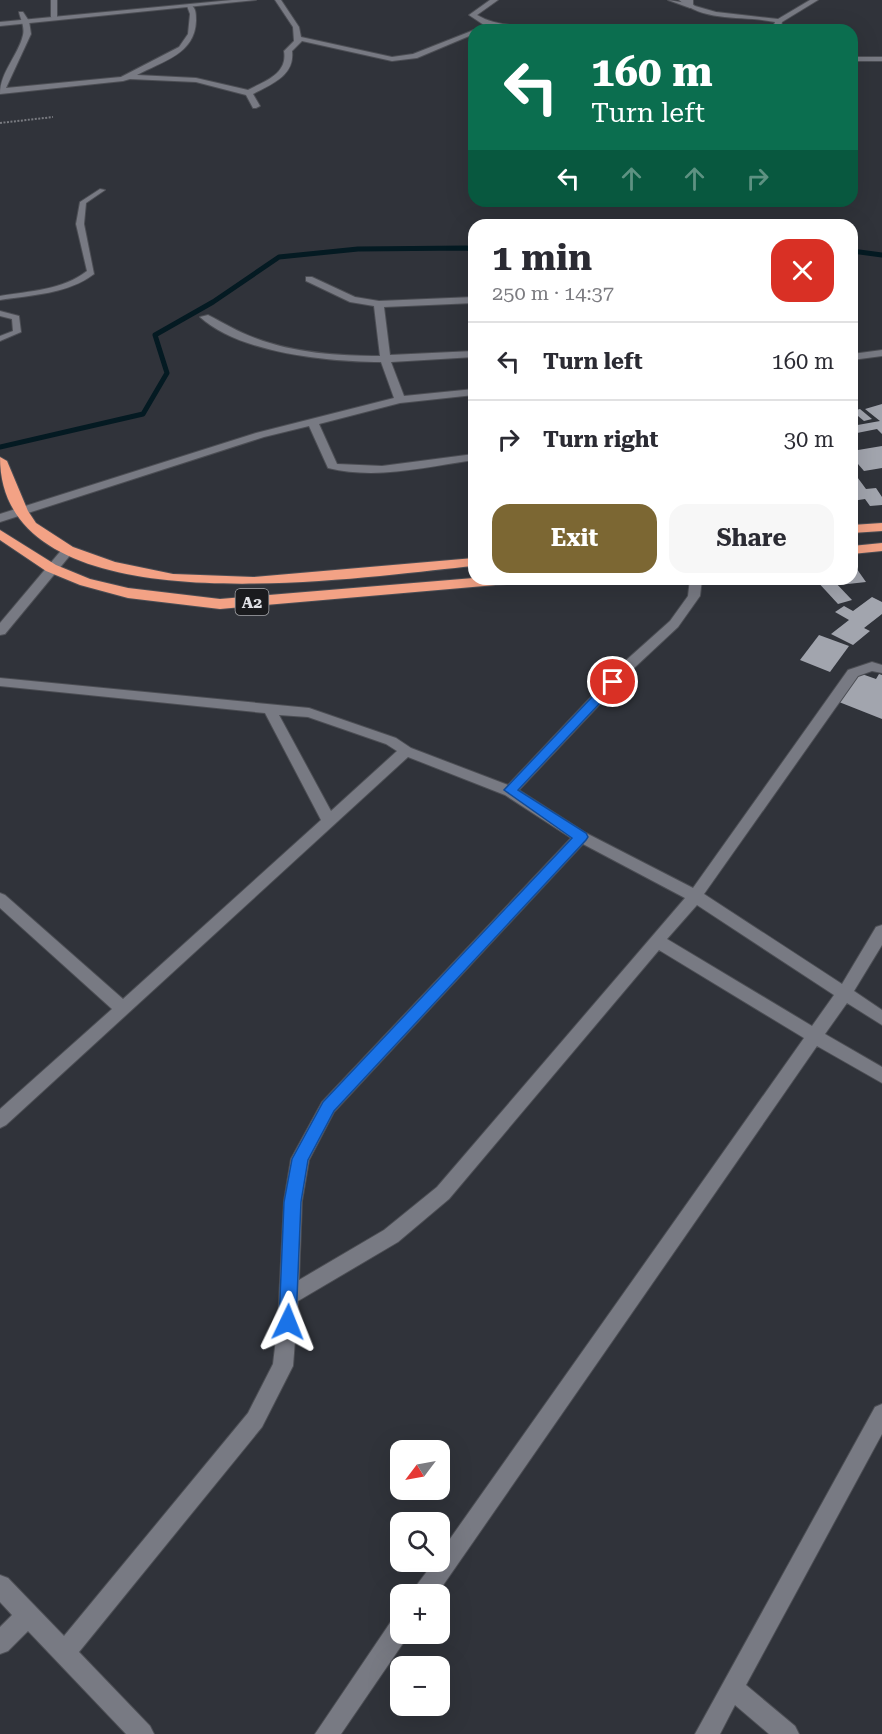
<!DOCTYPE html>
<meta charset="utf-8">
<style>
:root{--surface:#fff;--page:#f7f7f7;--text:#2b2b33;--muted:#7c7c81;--line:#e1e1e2;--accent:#7c6733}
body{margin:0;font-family:"Roboto Serif",serif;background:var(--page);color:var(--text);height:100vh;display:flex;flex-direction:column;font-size:22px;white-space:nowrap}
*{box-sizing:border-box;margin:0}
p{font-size:20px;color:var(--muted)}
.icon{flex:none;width:33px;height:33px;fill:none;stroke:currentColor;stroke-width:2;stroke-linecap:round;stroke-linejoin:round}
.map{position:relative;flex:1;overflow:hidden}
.panel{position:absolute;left:468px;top:219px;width:390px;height:366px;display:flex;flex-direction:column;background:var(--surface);border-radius:18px;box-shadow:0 6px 24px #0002}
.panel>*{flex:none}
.banner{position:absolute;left:468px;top:24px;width:390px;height:183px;border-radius:18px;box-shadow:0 6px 24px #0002;background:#0b6e4f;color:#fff;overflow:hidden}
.needle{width:39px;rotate:238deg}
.buttons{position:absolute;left:390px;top:1440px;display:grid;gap:12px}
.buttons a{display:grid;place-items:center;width:60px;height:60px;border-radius:12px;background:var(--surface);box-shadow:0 6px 24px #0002;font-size:30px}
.pin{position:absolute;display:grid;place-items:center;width:51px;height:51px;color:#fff;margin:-26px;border:3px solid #fff;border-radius:50%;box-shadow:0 2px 6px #0007}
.me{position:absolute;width:66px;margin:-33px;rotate:2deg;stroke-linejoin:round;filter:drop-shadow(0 0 4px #0008)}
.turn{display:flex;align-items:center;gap:21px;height:126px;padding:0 24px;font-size:27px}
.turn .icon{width:78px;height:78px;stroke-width:2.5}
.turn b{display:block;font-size:42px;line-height:51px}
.lanes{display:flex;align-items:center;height:57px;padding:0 24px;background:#0003;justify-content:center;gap:30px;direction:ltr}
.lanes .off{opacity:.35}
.round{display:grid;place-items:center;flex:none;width:63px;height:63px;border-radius:18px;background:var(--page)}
.summary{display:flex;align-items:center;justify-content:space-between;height:102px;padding:0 24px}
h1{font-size:36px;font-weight:700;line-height:45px}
.primary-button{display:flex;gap:12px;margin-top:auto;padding:12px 24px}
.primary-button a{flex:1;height:69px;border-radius:18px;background:var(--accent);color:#fff;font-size:24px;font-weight:700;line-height:69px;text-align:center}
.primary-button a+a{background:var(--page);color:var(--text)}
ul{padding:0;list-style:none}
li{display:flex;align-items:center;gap:18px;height:78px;padding:0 24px;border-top:2px solid var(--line)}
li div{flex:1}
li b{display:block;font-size:22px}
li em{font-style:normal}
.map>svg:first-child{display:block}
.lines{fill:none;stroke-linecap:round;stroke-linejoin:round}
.stream{stroke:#041a22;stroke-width:5}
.building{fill:#a2a5ae}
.lane-casing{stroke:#4c4e54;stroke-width:2}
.street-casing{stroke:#4c4e54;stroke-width:2}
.secondary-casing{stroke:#4c4e54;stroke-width:2}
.highway-casing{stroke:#4c4e54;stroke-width:2}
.path{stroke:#797b81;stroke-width:2;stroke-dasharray:2 1.5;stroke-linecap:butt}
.lane{fill:#787a83;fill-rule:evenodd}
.street{fill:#787a83;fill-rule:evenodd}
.secondary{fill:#787a83;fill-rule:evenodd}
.highway{fill:#f3a285;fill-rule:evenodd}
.route{fill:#1a73e8;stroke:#114b97;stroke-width:1.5}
.labels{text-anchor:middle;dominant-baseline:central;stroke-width:6;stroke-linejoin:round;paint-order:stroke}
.shield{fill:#1a1b1e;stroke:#a5a6aa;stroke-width:1.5}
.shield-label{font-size:16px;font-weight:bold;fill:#e0e1e6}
</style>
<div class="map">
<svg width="882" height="1734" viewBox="0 0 882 1734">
<rect width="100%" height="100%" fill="#30333a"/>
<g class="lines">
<!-- stream -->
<g class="stream">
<polyline points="852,251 882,255"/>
<polyline points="0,447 143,414 167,373 155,335 213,302 279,257 358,249 467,248 474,251"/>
</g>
</g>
<!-- building -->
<g class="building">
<polygon points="882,404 882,434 877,429 852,434 852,426 880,421 865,409"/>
<polygon points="860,409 872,419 864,421 852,411"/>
<polygon points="882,446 882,468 864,471 852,457 852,451"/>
<polygon points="852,470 866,489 876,488 882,497 882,505 870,506 865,499 852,501"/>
<polygon points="852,565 854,565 866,582 839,585 835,579 852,579"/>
<polygon points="815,579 832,579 852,600 838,604"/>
<polygon points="872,597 882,602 882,614 864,628 870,631 853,645 831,634 849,620 835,612 844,606 853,611"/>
<polygon points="819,635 849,646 830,672 800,660"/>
<polygon points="859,673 876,679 879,674 882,675 882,719 839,702"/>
</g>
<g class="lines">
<defs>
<g id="lane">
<path d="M100,189L105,190L86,203L84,224L94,274C68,294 31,295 0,300V296C29,291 63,290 87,271L76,224L80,202Z"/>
<polygon points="0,311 19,316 21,332 0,341 0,336 13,331 12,319 0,316"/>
</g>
<g id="street">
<polygon points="51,0 57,0 57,17 54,19 51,17"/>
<path d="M275,0H281L299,27L301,37L392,57L413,54L474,30V34L417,58L392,61L302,41L292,51C295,76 271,84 253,94L260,106L256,108H253L246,95L196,82L130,79L123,81L0,94C0,72 18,56 23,35C25,26 20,18 19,12H23L29,21L31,34L6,88L121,77L179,47L188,34L190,14L187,6L190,4C196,8 196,13 196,21C195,54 163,61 137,75L196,78L248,90C265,81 288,74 284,51L294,41L293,27Z"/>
<path d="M490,0H498L477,15C500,28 526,26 552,25L555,27L527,30L490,27L478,30L484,25L469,15Z"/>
<path d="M679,0H687L695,6L716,12L778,19L810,0H818L782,22L780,30H772L775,22C743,15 705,23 679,0Z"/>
<rect x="852" y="57" width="30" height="4"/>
<path d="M306,277H312L355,297L379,301L474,297V303L384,307L390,355L474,351V357L391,362L404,396L474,389V395L400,403L319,424L337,464L382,466L474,454V460C426,467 376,480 328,468L309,426L264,437L0,522V514L256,433L394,398L381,362C329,362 239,353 200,317L208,315C224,323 238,332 255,338C294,353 338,356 380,356L374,306L350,302L306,281Z"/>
<polygon points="882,350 882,356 852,360 852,354"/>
<polygon points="68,546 72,547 72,553 5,634 0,635 0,623 64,547"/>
<path d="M690,579H702L700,596L678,627L633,669L519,790L586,833L693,888L848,670L872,662L882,665V673L872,671L858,676L704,894L842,984L876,927L882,925V945L854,991L882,1010V1025L847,1003L825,1034L882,1067V1083L817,1046L437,1594H413L416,1586L434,1562H440V1553L804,1038L659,950L449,1199L398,1242L298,1301L293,1366L262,1427L79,1652L150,1726L154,1734H126L28,1631L8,1651L0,1654V1627L12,1615L0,1602V1575L8,1578L64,1636L248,1413L273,1364L278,1322L284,1201L291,1159L322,1102L571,838L505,795L408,757L6,1125L0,1128V1109L112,1009L0,908V893L5,895L123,999L321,820L265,713L0,686V678L309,708L396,738L411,748L508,785L623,663L670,621L688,596ZM279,715L308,717L386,744L397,751L331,811ZM583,844L685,898L437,1187L384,1230L299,1280L302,1201L309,1160L334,1112ZM697,905L834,995L812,1026L667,939Z"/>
<polygon points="882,1404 882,1434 746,1685 795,1726 799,1734 769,1734 735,1705 720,1734 695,1734 875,1407"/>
<polygon points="400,1617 400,1634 409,1634 408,1636 341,1734 315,1734 392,1620"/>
</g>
<g id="secondary">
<polygon points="232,0 256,0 0,26 0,22"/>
<polygon points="668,0 687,3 687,0 693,0 693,6 690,8"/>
</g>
<g id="highway">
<path d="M0,457L7,461L28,511L36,523L73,547L115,562L173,574L253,577L474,558V566C364,576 0,636 0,457Z"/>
<polygon points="882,523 882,531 852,533 852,525"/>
<polygon points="0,530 56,565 90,579 128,588 220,599 474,578 525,579 518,583 220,609 128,598 80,585 46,571 0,540"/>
<polygon points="882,543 882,551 852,554 852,546"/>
</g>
</defs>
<!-- lane casing -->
<use href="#lane" class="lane-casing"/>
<!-- street casing -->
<use href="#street" class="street-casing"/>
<!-- secondary casing -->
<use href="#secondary" class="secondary-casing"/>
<!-- highway casing -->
<use href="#highway" class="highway-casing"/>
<!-- path -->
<polyline class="path" points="0,123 53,117"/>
<!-- lane -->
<use href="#lane" class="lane"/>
<!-- street -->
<use href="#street" class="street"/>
<!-- secondary -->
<use href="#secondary" class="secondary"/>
<!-- highway -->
<use href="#highway" class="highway"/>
</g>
<!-- route -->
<polygon class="route" points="613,678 617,679 617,685 518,790 586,833 588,837 586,840 334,1111 308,1160 301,1202 296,1322 294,1328 288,1330 281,1328 279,1322 284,1202 292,1159 323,1102 572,838 504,790 609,679"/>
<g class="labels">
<!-- shield labels -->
<rect class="shield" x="235.5" y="589" width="33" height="26" rx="4.5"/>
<g class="shield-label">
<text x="252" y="602">A2</text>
</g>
</g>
</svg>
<div class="buttons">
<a><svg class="needle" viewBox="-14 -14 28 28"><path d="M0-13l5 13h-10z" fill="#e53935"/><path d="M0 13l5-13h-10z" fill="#7c7c81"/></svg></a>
<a><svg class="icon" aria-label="search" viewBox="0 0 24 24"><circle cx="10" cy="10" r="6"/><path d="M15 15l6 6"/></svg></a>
<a>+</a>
<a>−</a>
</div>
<div class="pin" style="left:613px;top:682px;background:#d93025"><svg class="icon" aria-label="arrive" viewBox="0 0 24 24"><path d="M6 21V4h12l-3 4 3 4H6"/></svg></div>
<svg class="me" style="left:288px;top:1322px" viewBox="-20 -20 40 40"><path d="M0-17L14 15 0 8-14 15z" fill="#1a73e8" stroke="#fff" stroke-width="4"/></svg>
<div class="banner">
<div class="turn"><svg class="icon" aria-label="left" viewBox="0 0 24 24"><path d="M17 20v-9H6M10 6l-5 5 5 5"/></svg><div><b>160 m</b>Turn left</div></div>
<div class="lanes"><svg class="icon" aria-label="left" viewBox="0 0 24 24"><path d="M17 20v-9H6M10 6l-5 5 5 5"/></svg><svg class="icon off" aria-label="ahead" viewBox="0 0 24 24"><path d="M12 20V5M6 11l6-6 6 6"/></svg><svg class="icon off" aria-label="ahead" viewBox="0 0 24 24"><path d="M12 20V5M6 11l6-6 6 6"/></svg><svg class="icon off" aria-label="right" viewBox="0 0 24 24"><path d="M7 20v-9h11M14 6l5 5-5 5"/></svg></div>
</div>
<section class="panel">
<div class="summary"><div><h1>1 min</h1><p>250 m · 14:37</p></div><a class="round" style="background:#d93025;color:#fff"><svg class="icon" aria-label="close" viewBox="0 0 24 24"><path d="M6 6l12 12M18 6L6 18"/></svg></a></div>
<ul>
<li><svg class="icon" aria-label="left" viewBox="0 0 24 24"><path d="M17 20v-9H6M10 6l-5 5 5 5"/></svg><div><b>Turn left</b></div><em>160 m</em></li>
<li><svg class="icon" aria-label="right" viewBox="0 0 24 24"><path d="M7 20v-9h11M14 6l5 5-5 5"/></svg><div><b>Turn right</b></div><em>30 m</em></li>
</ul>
<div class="primary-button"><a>Exit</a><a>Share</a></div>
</section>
</div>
